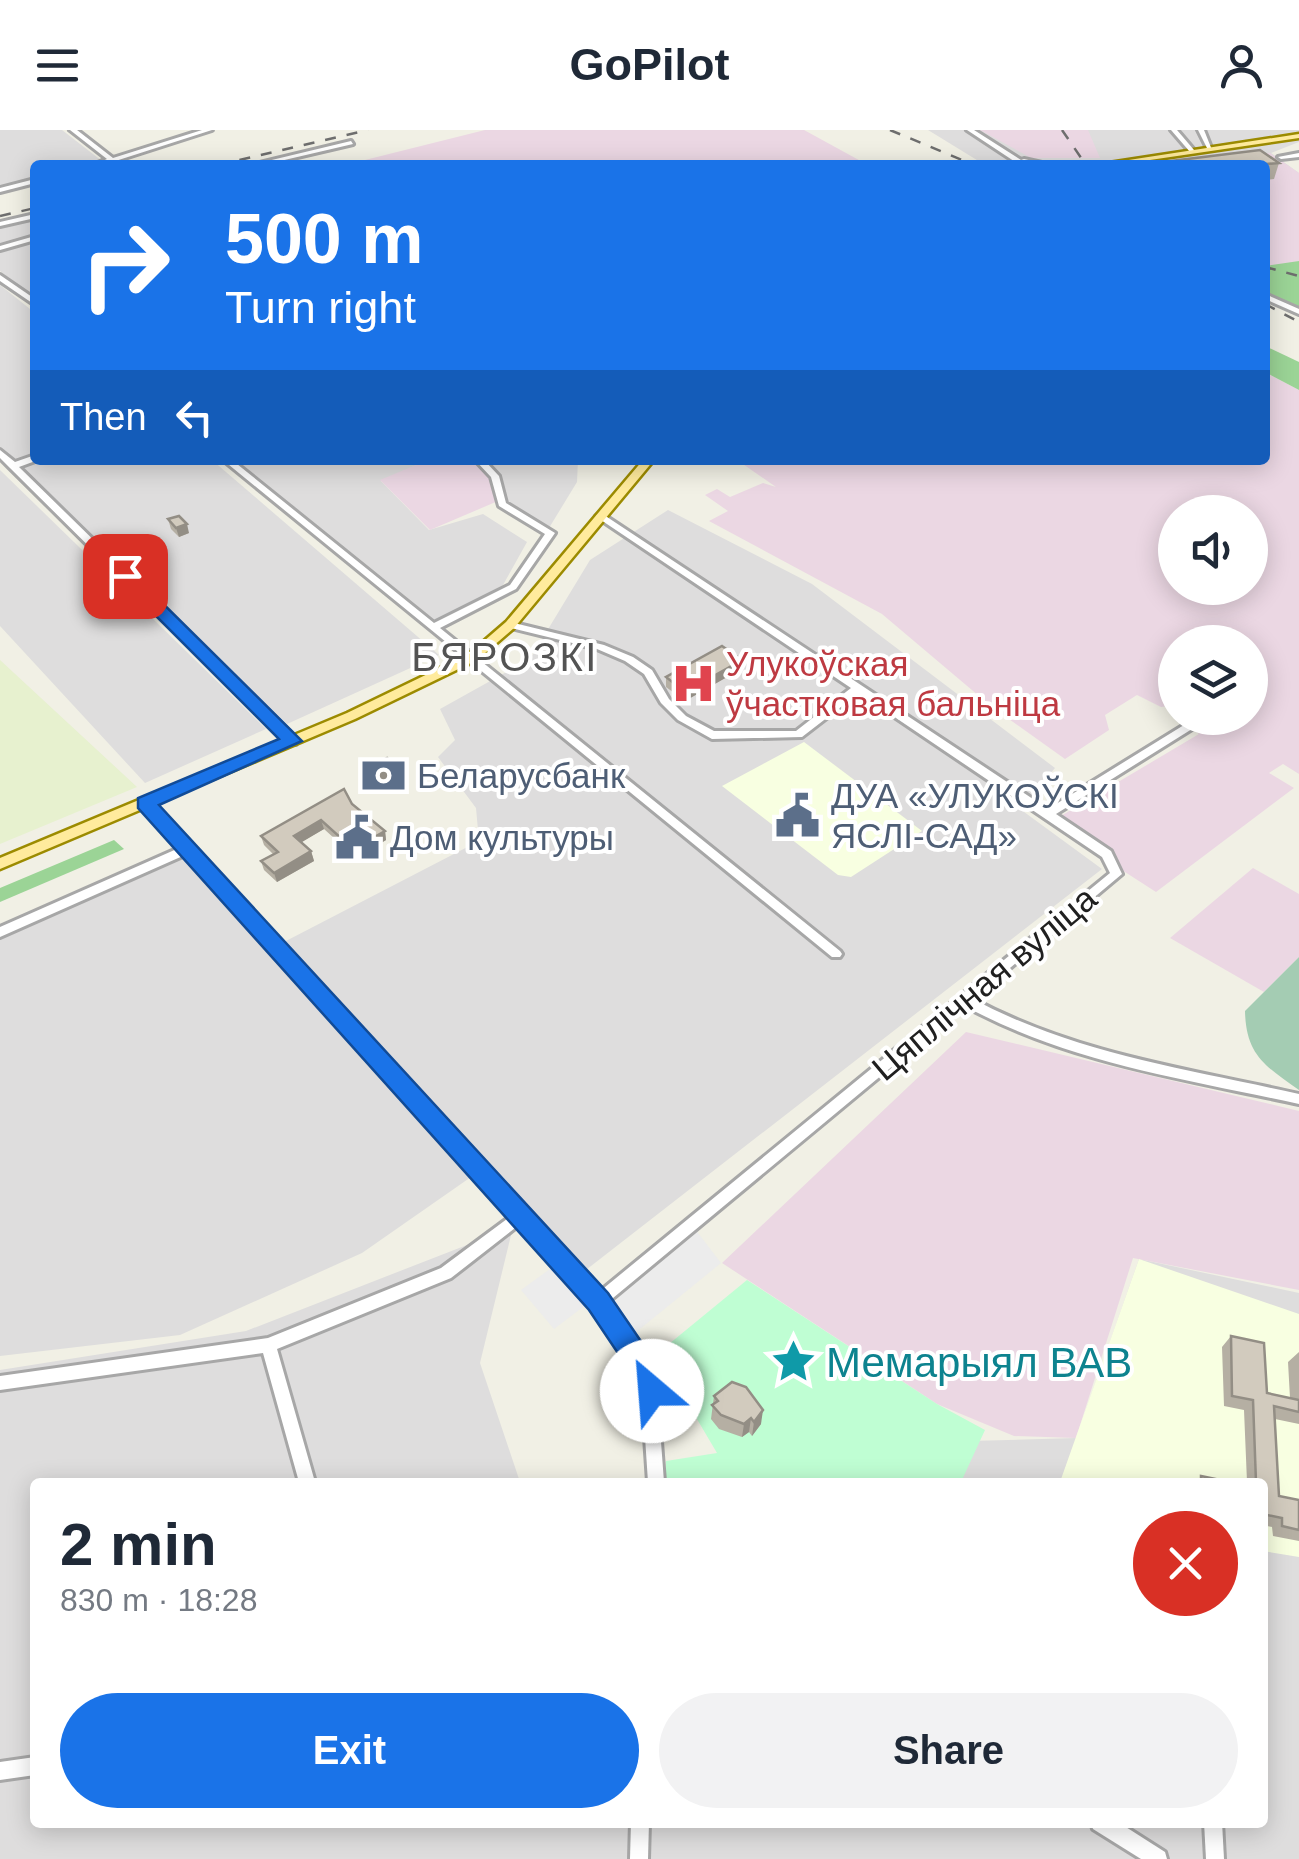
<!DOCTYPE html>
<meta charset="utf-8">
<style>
:root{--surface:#fff;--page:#f2f2f3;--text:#1f2937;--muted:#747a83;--accent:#1a73e8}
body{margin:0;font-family:Arial,sans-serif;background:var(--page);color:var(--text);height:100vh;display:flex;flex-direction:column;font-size:38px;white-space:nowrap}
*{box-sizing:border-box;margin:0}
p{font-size:32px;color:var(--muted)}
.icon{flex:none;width:55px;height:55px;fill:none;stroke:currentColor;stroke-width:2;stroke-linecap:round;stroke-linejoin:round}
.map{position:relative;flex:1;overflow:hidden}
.sheet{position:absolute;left:30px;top:1348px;width:1238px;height:350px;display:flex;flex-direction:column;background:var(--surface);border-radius:10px;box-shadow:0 5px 25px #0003}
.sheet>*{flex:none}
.guide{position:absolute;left:30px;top:30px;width:1240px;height:305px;border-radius:10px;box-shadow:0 5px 25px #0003;background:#1a73e8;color:#fff;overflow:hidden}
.buttons{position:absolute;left:1158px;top:365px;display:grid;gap:20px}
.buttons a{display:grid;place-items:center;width:110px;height:110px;border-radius:50%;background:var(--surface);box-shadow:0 5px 25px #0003;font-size:50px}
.pin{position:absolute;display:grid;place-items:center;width:85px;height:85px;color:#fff;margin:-42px;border-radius:20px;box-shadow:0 5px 15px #0006}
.me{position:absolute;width:110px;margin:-55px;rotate:333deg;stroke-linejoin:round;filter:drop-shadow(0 0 8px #0008)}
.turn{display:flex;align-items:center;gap:35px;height:210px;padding:0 30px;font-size:45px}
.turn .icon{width:130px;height:130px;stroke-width:2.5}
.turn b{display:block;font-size:70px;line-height:85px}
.then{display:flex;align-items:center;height:95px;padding:0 30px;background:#0003;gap:20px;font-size:38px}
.round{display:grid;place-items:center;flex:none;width:105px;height:105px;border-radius:52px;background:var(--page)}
.headline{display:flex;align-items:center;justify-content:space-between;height:170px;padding:0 30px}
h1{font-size:60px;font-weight:700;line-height:75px}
.primary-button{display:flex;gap:20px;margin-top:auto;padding:20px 30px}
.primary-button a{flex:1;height:115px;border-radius:60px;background:var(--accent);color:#fff;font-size:40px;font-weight:700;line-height:115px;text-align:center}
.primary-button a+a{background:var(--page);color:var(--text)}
header{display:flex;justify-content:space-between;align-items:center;height:130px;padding:0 30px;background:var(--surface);font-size:45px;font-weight:700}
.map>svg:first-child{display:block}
.residential{fill:#dedddd}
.industrial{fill:#ebd7e3;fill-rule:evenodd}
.education{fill:#f8ffe1}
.farmland{fill:#e7f1cf}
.forest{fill:#9bd496}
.cemetery{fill:#a4ccb3}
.park{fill:#bffed3}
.parking{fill:#ececec}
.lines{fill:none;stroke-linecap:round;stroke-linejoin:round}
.minor-casing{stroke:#a7a7a7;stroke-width:6}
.major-casing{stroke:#9c8b00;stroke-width:5}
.minor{fill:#fff;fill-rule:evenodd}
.major{fill:#ffeb9d;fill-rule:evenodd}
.rail{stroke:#6e6e6e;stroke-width:2.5;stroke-dasharray:11 11;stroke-linecap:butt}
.wall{fill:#b5afa3}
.shaded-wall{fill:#938e85}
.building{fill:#d2cbbe;stroke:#938e85;stroke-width:2.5}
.route{fill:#1a73e8;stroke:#114b97;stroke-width:2.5}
.labels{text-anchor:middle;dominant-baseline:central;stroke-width:8;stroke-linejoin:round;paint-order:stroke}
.health-label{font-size:35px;fill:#be3a42;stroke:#fff;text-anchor:start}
.service-label{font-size:35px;fill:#4e5e75;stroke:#fff;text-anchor:start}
.street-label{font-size:35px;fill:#202020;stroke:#fff}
.quarter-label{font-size:40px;letter-spacing:2.5px;fill:#535353;stroke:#fff}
.near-culture-label{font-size:42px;fill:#0d838f;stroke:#fff;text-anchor:start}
</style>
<header><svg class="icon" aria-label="menu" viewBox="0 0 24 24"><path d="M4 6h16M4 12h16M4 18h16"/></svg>GoPilot<svg class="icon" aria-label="person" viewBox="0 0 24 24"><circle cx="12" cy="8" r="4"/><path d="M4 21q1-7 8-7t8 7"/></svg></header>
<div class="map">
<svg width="1299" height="1729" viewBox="0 0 1299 1729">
<rect width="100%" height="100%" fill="#f1f0e5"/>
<!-- residential -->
<g class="residential">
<polygon points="0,0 62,0 102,31 35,35 35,49 0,58"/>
<polygon points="928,0 1299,0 1299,12 1271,23 1299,43 1299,131 1265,136 1265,35 985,35"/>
<polygon points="35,90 35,169 0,141 0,98"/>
<polygon points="0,155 35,183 35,326 16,333 0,318"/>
<polygon points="35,330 212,330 439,525 287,594 20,335"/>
<polygon points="235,330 428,330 381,351 429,400 483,384 527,412 503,455 437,492"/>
<polygon points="479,330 578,330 577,352 549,398 502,371 498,343"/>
<polygon points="0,340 266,599 145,653 0,496"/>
<polygon points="668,380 812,454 1055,638 1020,679 1102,739 582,1143 284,812 479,711 476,678 438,627 455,610 440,579 530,529 590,430"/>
<polygon points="182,726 471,1047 362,1123 180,1205 0,1226 0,809"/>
<polygon points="513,1097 480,1233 520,1352 35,1352 35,1692 1262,1692 1262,1352 871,1352 970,1311 1076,1308 1139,1129 1299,1163 1299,1729 0,1729 0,1240 246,1201"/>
</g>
<!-- industrial -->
<g class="industrial">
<polygon points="485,0 804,0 868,35 345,35"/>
<polygon points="980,0 1088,0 1100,28 1031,28"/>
<polygon points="1270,23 1299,43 1299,131 1278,136 1265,136 1265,35 1176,35"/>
<path d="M1265,242L1299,260V644L1283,634L1269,643L1294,658L1156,762L1049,693L1199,604L1180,588H1250V512H1175V575L1161,577L1137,565L1105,585L1109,600L1065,629L992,577L882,484L709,391L728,381L705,365L717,359L730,367L763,353L776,357L737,330H1265ZM1175,382H1250V458H1175Z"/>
<polygon points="428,330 472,330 489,342 498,371 430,400 380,350"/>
<polygon points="1253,738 1299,764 1299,827 1264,862 1170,808"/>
<polygon points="966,902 1299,981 1299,1160 1133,1128 1076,1308 1014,1306 937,1274 722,1133"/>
</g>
<!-- education -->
<g class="education">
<polygon points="804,612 922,701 851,747 838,745 722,656"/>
<polygon points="1139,1129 1299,1184 1299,1427 1263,1421 1262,1352 1060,1352"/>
</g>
<!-- farmland -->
<polygon class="farmland" points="0,530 137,657 0,714"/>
<!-- forest -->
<g class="forest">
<polygon points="1299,131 1299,179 1265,162 1265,136"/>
<polygon points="1265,216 1299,232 1299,260 1265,242"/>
<polygon points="114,710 124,719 0,772 0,758"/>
</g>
<!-- cemetery -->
<path class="cemetery" d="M1299,827V960C1265,936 1246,925 1245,881Z"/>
<!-- park -->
<polygon class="park" points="747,1150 937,1274 985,1300 961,1352 665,1352 666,1331 717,1323 658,1223"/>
<!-- parking -->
<g class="parking">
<polygon points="695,1099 721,1133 635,1203 612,1169"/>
<polygon points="561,1131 595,1168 554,1199 521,1160"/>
</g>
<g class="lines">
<defs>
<g id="minor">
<polygon points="70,0 77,0 113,28 202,0 212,0 103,35 93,35 107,29"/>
<polygon points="967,0 974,0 1021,30 1024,29 1051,35 1026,33 1027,35 1020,35"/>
<polygon points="1171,0 1177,0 1194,20 1194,22 1190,22"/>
<polygon points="1198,0 1204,0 1212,20 1208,20"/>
<polygon points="351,11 353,14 263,35 251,35"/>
<polygon points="1299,23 1299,27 1281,29 1278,27"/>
<polygon points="35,49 35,53 0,62 0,58"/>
<polygon points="35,84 35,88 0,96 0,92"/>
<polygon points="35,106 35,110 0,120 0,116"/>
<polygon points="0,145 35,169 35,175 0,151"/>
<polygon points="1265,164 1299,179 1299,184 1265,169"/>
<polygon points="0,320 15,332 35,325 35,330 38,330 19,337 296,608 297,611 296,614 288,614 10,338 0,328"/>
<polygon points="223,330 232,330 434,493 510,455 545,404 499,376 491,347 475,330 484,330 499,346 506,373 555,403 516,459 440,498 840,821 842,824 840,827 832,827"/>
<path d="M601,383L1048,679L1184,595H1192V599L1056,684L1111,721L1122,744L973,869C1076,924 1187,939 1299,964V974C1185,949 1069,933 965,876L607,1173L656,1245L664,1352H648L641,1247L593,1177L519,1095L451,1148L277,1219L315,1352H299L263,1223L0,1260V1246L268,1208L441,1138L511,1086L185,725L0,807V797L179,718L141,676L139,673L141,670H149L192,716L599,1162L1110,743L1102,727L859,563L802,607L712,609L678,590L661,573L644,544L625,531L597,519L507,497L505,495L510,492L604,515L633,527L652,540L669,569L686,586L714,601H796L851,558L598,388L596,386Z"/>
<polygon points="35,1627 35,1645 0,1650 0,1632"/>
<polygon points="631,1692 649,1692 648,1729 630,1729"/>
<polygon points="1091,1692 1118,1692 1165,1722 1167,1729 1141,1729 1093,1699"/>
<polygon points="1204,1692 1222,1692 1224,1729 1206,1729"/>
</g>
<g id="major">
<polygon points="1299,4 1299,8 1116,35 1096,35"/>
<polygon points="643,330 654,330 514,498 477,530 355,589 0,739 0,728 347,583 469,524 506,492"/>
</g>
</defs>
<!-- minor casing -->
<use href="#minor" class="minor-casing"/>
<!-- major casing -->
<use href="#major" class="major-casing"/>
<!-- minor -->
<use href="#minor" class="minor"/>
<!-- major -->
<use href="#major" class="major"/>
<!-- rail -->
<g class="rail">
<polyline points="890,0 974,35"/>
<polyline points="1062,0 1086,35"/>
<polyline points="218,35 368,0"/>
<polyline points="0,86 35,78"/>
<polyline points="1265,137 1299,146"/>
<polyline points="1265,174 1299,192"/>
</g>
</g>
<!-- wall -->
<g class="wall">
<polygon points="1163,32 1279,33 1274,49 1265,50 1265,35 1162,35"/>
<polygon points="168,389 189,403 179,407 171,399"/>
<polygon points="742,530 741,539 685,571 666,557 666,547"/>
<polygon points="394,635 396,644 379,653 372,646 370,637"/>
<polygon points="352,674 385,701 386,710 356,728 324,699 301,712 311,721 314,731 277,752 264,740 261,731 273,724 264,715 261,706"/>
<polygon points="1231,1206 1267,1263 1290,1268 1288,1232 1299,1222 1299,1294 1275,1289 1279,1366 1299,1370 1299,1411 1273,1406 1272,1397 1262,1395 1262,1352 1247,1352 1244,1280 1224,1276 1222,1217"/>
<polygon points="714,1266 761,1294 752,1306 749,1302 742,1307 719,1299 711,1289"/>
</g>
<!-- shaded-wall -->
<g class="shaded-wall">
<polygon points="187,394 189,403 179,407 176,398"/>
<polygon points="742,530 741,539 685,571 685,562"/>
<polygon points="394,635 396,644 379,653 378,644"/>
<polygon points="321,690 324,699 297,715 294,706"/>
<polygon points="385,701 386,710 356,728 353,719"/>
<polygon points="311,721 314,731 277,752 274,743"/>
<polygon points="763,1280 761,1294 752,1306 754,1292"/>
<polygon points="751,1288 749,1302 742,1307 744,1294"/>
</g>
<!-- building -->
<g class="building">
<polygon points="1260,20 1279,33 1253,35 1166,35 1163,32"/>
<polygon points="179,386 187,394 176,398 168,389"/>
<polygon points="722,516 742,530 685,562 666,547"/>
<polygon points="387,628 394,635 378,644 370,637"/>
<polygon points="344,659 352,674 385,701 353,719 321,690 294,706 311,721 274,743 261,731 278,722 261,706"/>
<polygon points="1231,1206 1264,1213 1267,1263 1299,1270 1299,1282 1274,1276 1279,1366 1299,1370 1299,1400 1282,1396 1282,1388 1262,1384 1262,1352 1256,1352 1253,1270 1232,1266"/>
<polygon points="732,1252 746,1257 763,1280 754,1292 751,1288 744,1294 721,1285 712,1275 718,1271 714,1266"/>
<polygon points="1201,1346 1230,1352 1201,1352"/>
</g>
<!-- route -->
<polygon class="route" points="119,442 131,442 302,611 159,675 608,1163 658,1236 666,1261 662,1271 652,1275 643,1271 636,1250 589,1180 138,678 138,668 279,609 119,449"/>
<!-- icons -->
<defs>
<symbol id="hospital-bare" viewBox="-9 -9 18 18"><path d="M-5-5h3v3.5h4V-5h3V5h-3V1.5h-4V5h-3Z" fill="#e0444e" stroke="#fff" stroke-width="2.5" paint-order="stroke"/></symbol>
<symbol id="bank-bare" viewBox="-9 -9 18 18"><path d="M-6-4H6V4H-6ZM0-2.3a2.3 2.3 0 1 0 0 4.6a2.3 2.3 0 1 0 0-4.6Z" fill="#5c6f8a" stroke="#fff" stroke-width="2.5" paint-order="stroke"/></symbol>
<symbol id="civic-bare" viewBox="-9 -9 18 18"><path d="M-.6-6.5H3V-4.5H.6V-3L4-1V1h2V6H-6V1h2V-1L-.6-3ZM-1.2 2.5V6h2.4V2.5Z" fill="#5c6f8a" stroke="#fff" stroke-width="2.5" paint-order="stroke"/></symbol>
<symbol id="sight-bare" viewBox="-9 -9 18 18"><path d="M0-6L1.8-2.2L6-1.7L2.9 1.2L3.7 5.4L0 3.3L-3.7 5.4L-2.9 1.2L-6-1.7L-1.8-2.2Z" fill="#0f9aa8" stroke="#fff" stroke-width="2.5" paint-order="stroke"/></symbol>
</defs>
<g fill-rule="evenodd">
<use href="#hospital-bare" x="662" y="522" width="63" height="63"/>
<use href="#bank-bare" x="352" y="614" width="63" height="63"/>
<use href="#civic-bare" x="766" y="654" width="63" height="63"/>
<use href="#civic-bare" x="326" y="676" width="63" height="63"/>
<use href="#sight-bare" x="762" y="1200" width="63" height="63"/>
</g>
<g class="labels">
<!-- health labels -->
<g class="health-label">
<text x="726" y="533">Улукоўская<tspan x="726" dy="40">ўчастковая бальніца</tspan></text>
</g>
<!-- service labels -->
<g class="service-label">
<text x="417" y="645">Беларусбанк</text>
<text x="831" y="665">ДУА «УЛУКОЎСКІ<tspan x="831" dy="40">ЯСЛІ-САД»</tspan></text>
<text x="390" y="707">Дом культуры</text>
</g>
<!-- street labels -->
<g class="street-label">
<text transform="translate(984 853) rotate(-40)">Цяплічная вуліца</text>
</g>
<!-- quarter labels -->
<g class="quarter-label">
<text x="505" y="527">БЯРОЗКІ</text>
</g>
<!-- near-culture labels -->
<g class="near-culture-label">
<text x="826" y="1232">Мемарыял ВАВ</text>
</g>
</g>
</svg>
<div class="buttons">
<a><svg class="icon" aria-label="sound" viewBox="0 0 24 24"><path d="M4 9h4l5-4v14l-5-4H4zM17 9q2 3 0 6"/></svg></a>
<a><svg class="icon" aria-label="layers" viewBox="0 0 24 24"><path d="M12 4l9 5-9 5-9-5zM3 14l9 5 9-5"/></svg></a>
</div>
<div class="pin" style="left:125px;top:446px;background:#d93025"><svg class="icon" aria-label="arrive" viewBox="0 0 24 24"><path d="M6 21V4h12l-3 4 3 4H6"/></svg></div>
<svg class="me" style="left:652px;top:1261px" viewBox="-20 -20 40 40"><circle r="19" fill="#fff"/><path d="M0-13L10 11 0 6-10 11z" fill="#1a73e8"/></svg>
<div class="guide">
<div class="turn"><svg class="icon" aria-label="right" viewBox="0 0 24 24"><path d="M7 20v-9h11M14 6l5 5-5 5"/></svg><div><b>500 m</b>Turn right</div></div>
<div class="then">Then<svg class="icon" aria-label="left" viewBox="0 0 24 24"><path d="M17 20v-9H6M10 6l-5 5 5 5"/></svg></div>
</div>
<section class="sheet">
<div class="headline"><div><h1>2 min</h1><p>830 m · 18:28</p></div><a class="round" style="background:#d93025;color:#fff"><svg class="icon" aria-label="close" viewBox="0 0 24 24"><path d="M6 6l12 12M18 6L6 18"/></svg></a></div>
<div class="primary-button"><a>Exit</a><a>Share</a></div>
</section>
</div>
